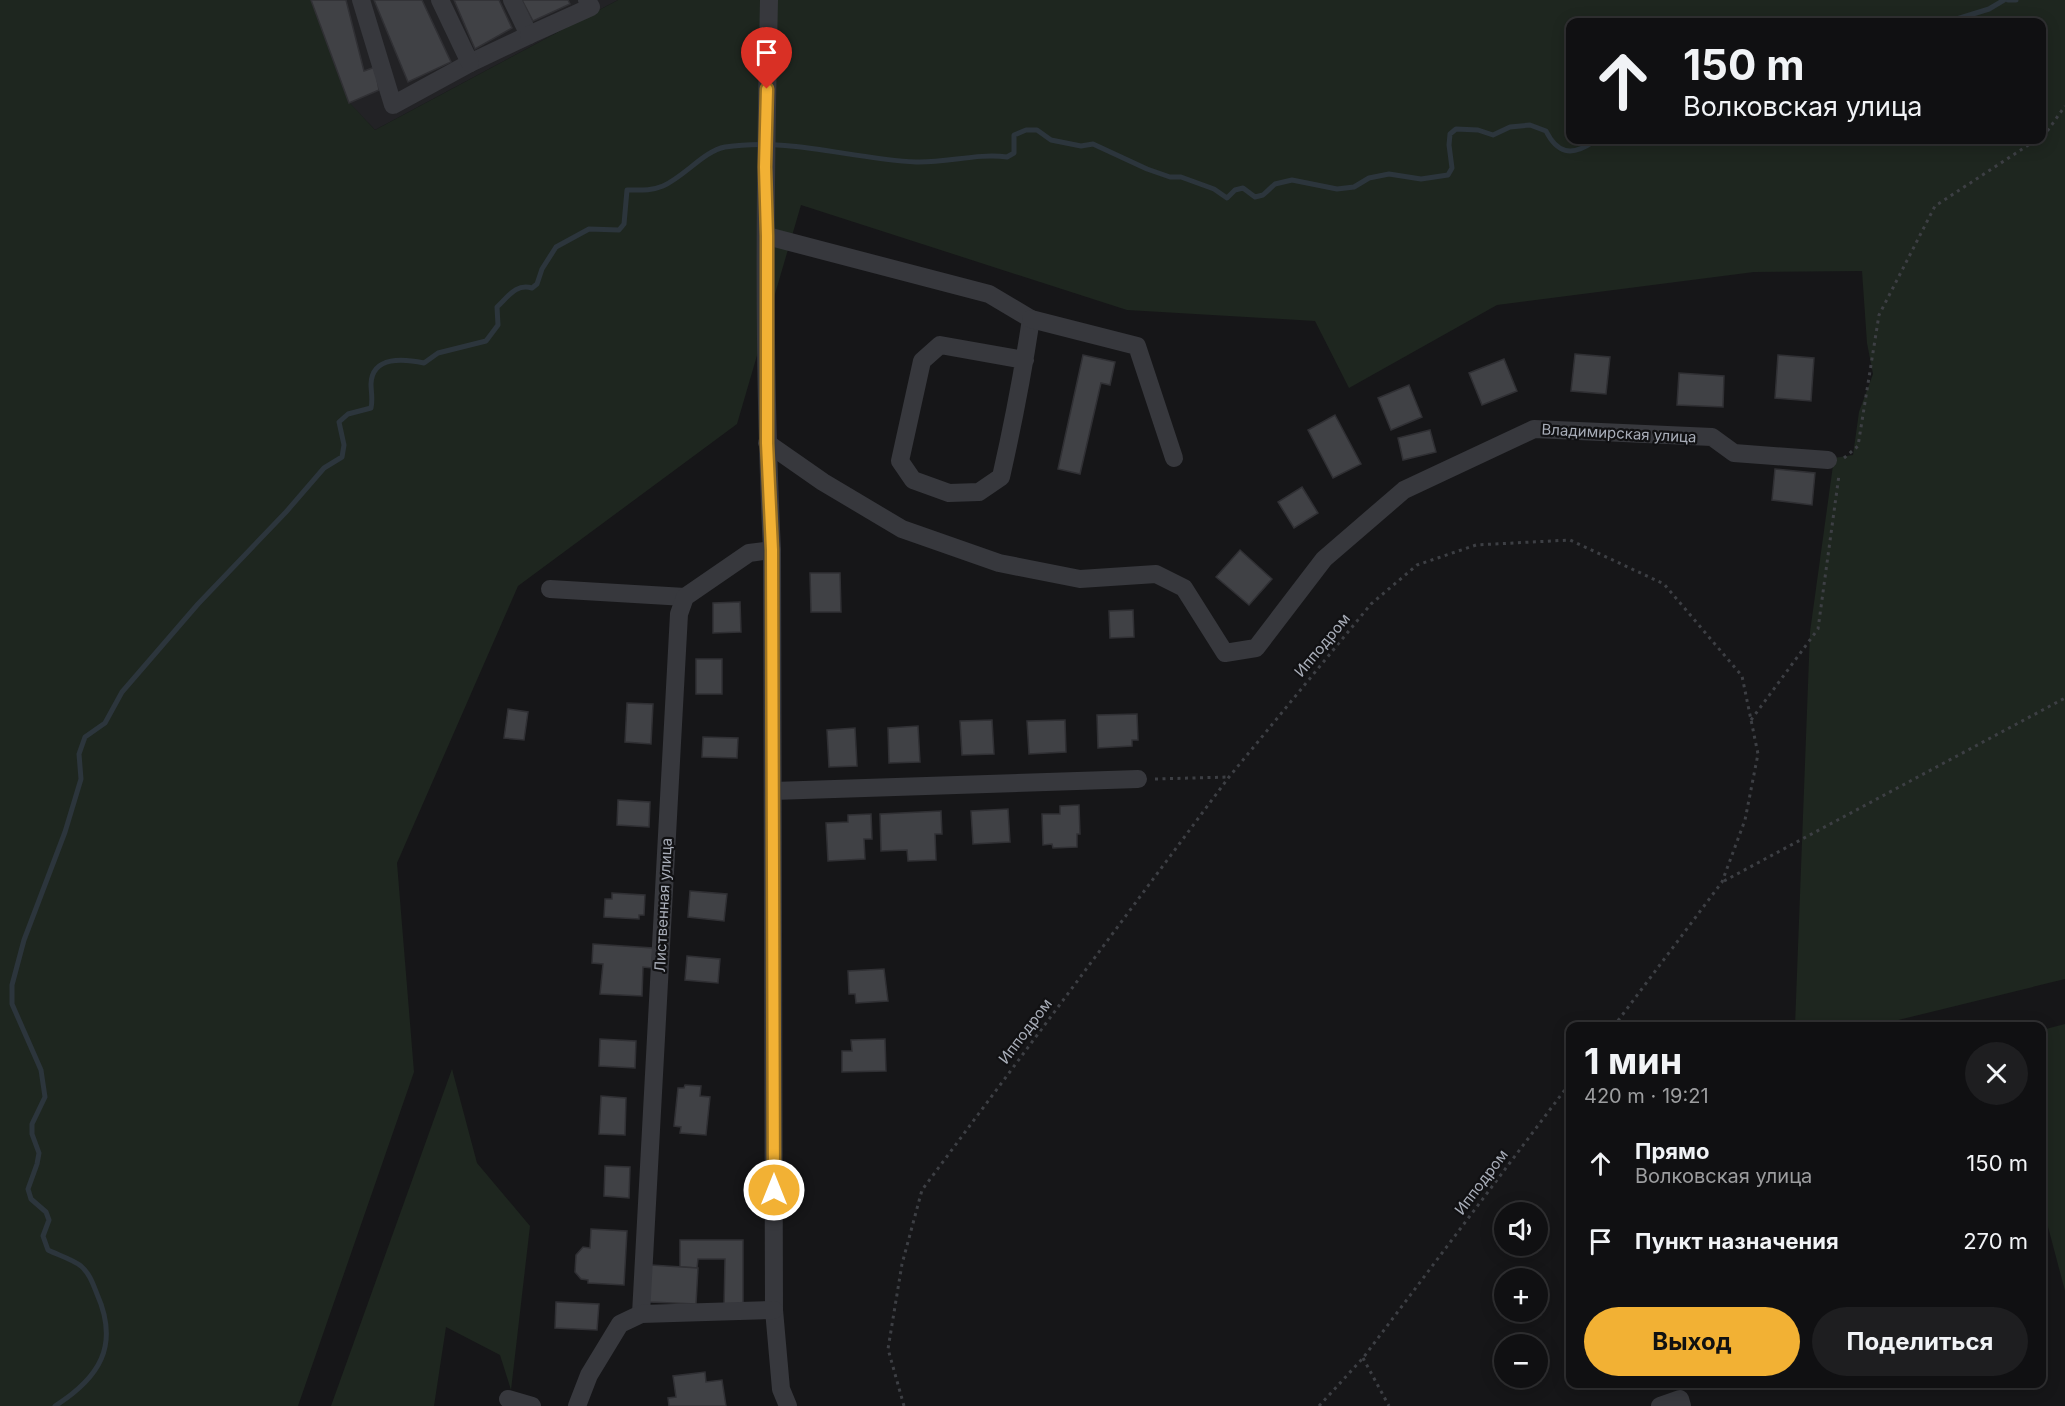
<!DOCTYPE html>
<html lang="ru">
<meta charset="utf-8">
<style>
:root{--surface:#101012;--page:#1e1e20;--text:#f1f3f6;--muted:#9c9d9f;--line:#303032;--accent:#f2b134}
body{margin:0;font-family:Inter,sans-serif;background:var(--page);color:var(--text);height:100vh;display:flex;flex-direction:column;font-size:22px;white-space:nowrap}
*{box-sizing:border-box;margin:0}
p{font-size:20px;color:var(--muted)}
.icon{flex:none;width:33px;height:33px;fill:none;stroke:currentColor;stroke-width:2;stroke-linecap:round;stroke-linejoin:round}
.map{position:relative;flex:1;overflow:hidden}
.details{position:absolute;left:1566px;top:1022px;width:480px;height:366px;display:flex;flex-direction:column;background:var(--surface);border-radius:12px;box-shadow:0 3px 15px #0003,0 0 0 2px var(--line)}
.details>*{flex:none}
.guide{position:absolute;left:1566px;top:18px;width:480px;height:126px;border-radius:12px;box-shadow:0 3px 15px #0003,0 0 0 2px var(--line);background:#101012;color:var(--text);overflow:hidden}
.buttons{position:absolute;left:1494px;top:1202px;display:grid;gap:12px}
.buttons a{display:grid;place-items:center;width:54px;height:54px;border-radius:50%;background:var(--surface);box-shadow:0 3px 15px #0003,0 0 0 2px var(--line);font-size:30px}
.pin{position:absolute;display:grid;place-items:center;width:51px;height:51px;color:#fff;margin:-62px -26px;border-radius:50% 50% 50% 0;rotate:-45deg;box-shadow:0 0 6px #0007}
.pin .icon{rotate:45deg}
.me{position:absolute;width:66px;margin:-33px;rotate:0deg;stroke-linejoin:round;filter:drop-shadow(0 0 4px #0008)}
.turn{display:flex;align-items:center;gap:21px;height:126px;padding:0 18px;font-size:27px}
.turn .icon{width:78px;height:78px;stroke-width:2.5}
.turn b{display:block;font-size:42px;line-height:51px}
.round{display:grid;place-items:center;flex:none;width:63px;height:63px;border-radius:32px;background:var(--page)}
.summary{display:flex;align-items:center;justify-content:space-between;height:102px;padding:0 18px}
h1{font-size:36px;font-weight:700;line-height:45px}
.cta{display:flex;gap:12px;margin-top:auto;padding:12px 18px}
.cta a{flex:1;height:69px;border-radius:36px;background:var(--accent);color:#111;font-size:24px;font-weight:700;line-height:69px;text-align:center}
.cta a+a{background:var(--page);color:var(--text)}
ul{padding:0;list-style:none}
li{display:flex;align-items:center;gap:18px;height:78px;padding:0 18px}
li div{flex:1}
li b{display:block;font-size:22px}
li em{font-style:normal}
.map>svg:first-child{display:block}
.built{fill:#222225}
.green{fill:#1e261f;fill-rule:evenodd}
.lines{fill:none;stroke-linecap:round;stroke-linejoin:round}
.stream{stroke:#2c353c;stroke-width:5}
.building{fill:#404145;stroke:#303034;stroke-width:1.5}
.path{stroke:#3d3f44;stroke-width:3;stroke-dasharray:3 4.5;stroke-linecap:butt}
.minor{stroke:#37383d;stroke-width:18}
.route-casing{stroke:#9d7322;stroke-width:15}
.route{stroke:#f2b134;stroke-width:10}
.labels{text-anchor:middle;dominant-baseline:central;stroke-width:4.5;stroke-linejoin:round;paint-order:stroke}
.street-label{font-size:15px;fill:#a8adb8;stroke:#111113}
</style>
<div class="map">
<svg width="2065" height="1406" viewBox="0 0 2065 1406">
<rect width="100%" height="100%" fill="#161618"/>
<!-- built -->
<polygon class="built" points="311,0 618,0 375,130 349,103"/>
<!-- green -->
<g class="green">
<path d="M0,0H311L349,102L375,130L618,0H2065V979L1874,1026H1795L1810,632L1834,458L1853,455L1859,412L1873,374L1867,343L1862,271L1754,272L1497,305L1349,388L1315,321L1127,310L801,205L737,424L518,586L397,863L414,1072L298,1406H0ZM1570,22H2042V140H1570Z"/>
<polygon points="2065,1024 2065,1291 2042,1204 2042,1030"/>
<polygon points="452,1069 477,1163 530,1226 511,1390 500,1355 446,1327 434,1406 331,1406"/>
</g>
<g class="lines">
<!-- stream -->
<g class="stream">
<polyline points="2008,0 2016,0"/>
<polyline points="1947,22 1989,9 2004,0"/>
<polyline points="1640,140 1651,142 1655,140"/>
<path d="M55,1406C99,1378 120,1346 97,1294C93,1284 90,1274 81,1266C72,1259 58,1255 48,1250L43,1236L49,1220L46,1212L31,1199L28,1189L37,1164L39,1153L32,1134V1124L45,1097L41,1070L12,1004V985L24,940L65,832L81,779L79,754L85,737L105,723L122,692L198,604L286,512L324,468L342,457L344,445L339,422L348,414L371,408C373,399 371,392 371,384C372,355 405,359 424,363L438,353L486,341L498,325L497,307C508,297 516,283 532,288L537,284L542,269L556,247L589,229L619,230L624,224L627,190C640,190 651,191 663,186C684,177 704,151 725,147C789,137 852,159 916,162C947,163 977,153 1007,157L1014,153V135L1026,130H1037L1051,140L1081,146L1093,144L1147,169L1170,177H1181L1214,189L1227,198L1235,190L1243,188L1255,197L1263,195L1275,184L1292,180L1337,189L1354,187L1369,178L1389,174L1421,179L1448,175L1452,168L1449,145L1450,134L1456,129L1478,130L1493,135L1510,127L1530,125L1546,131C1557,153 1571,157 1593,142V140"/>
</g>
</g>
<!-- building -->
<g class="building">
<polygon points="311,0 346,0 364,71 375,67 379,90 349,103"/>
<polygon points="374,0 422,0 451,62 408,82"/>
<polygon points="454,0 499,0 512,28 475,49"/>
<polygon points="522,0 568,0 570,4 533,21"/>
<polygon points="1575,354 1610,357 1606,394 1571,391"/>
<polygon points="1083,355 1115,362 1110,385 1101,383 1080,474 1058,469"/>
<polygon points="1778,355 1814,358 1811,401 1775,398"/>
<polygon points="1504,359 1517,391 1482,405 1469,373"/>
<polygon points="1679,373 1724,376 1723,407 1677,405"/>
<polygon points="1409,385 1422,417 1391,430 1378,398"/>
<polygon points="1335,415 1361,464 1333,478 1308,430"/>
<polygon points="1430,430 1436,452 1403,460 1398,438"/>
<polygon points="1775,469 1815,473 1812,505 1772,500"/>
<polygon points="1302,487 1318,513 1294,528 1278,502"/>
<polygon points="1240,550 1272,579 1249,605 1216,577"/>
<polygon points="810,573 840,573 841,612 811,612"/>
<polygon points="740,602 741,632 713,633 713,603"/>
<polygon points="1133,610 1134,637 1110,638 1109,611"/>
<rect x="696" y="659" width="26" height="35"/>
<polygon points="627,703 653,704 651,744 625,742"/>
<polygon points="508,709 528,712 524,740 504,738"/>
<polygon points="1137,714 1138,740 1132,740 1132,746 1098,748 1097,715"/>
<polygon points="992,720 994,754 962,755 960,721"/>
<polygon points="1065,720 1066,752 1029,754 1027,721"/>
<polygon points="918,726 920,762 889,763 888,728"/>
<polygon points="855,728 857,766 829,767 827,730"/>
<polygon points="703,737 738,738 737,758 702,757"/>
<polygon points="618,800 650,802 649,827 617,825"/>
<polygon points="1079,805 1080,834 1077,834 1077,847 1053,848 1052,844 1043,845 1042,814 1060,814 1060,806"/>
<polygon points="1008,809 1010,842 973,844 971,811"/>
<polygon points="941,811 942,834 935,834 936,860 908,861 907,850 881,851 880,814"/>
<polygon points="871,814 872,839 864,839 865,859 828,861 826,823 848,822 848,815"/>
<polygon points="690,891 727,894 724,921 688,917"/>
<polygon points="612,893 645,895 644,915 639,915 639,919 604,917 605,899 612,899"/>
<polygon points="593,944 653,948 652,968 643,967 642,996 600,994 603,964 592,963"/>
<polygon points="687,956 720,959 718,983 685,980"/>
<polygon points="884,969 888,1001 856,1003 855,994 849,994 848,971"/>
<polygon points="600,1039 636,1041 635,1068 599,1066"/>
<polygon points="885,1039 886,1071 842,1072 842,1051 852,1051 851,1040"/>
<polygon points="685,1085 701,1086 700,1096 710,1097 706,1135 680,1133 681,1127 674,1126 678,1088 684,1088"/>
<polygon points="601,1096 626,1098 625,1135 599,1134"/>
<polygon points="605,1166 630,1167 629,1198 604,1196"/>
<polygon points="591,1229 627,1231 624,1285 588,1283 588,1280 581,1279 575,1272 576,1255 583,1247 590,1248"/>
<polygon points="680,1240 743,1240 743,1307 724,1307 725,1259 698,1259 697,1268 680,1267"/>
<polygon points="651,1265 698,1268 696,1304 649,1302"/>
<polygon points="556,1302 599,1304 597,1330 555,1328"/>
<polygon points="705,1372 706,1382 722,1380 726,1406 669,1406 668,1398 676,1397 673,1376"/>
</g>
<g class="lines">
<!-- path -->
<g class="path">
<polyline points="2042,136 2046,133 2065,106"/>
<polyline points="1844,458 1858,446 1879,315 1935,206 2036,140"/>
<polyline points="1751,720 1818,629 1839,475"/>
<polyline points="1155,779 1229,777"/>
<polyline points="1724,881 2065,698"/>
<polyline points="1363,1358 1389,1406"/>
<polyline points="904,1406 888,1349 902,1264 922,1190 1229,777 1371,604 1417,565 1476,545 1570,540 1664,584 1742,676 1758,754 1745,820 1722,882 1614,1026"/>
<polyline points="1319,1406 1363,1358 1570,1083"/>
</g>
<!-- minor -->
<g class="minor">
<polyline points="361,0 393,105 470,63 529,35 512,0"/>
<polyline points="440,0 470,63"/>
<path d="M769,0C765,183 763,367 772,550L774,1310L781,1389L788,1406"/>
<polyline points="529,35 591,7 587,0"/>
<path d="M767,236L989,294L1031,319C1023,372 1013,424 1001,477L979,492L949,493L913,480L900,461L922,361L940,345L1025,360"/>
<polyline points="1031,319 1137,346 1174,458"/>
<polyline points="767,443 823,482 902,529 999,563 1080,579 1156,574 1184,588 1225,653 1256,648 1324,559 1404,490 1534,429 1712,437 1734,453 1828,460"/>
<polyline points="550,589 685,597"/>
<polyline points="773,791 1138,779"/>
<polyline points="641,1314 679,614 685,597 749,553 772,550"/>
<polyline points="508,1399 532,1406"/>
<polyline points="577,1406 589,1375 620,1324 641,1314 774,1310"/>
<polyline points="1660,1406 1680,1399 1682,1406"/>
</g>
</g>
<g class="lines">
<defs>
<polyline id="route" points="767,89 765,167 767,236 767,443 772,550 774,1190"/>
</defs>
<!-- route casing -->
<use href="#route" class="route-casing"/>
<!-- route -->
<use href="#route" class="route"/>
</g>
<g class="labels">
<!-- street labels -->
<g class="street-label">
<text transform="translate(1619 433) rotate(3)">Владимирская улица</text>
<text transform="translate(1322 645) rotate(-50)">Ипподром</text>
<text transform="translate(663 905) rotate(-87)">Лиственная улица</text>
<text transform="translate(1025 1031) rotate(-53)">Ипподром</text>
<text transform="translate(1481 1182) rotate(-53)">Ипподром</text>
</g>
</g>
</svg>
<div class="buttons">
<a><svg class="icon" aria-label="sound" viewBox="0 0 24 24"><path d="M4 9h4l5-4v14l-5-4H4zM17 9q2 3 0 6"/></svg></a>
<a>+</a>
<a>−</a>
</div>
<div class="pin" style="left:767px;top:89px;background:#d93025"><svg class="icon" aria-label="arrive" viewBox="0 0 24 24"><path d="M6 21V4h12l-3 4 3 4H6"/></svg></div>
<svg class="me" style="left:774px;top:1190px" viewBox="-20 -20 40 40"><circle r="17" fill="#f2b134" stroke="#fff" stroke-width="3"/><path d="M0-11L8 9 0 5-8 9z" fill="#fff"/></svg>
<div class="guide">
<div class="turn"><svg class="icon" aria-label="ahead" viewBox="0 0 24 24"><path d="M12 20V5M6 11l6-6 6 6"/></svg><div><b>150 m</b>Волковская улица</div></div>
</div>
<section class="details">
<div class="summary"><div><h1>1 мин</h1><p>420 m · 19:21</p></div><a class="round"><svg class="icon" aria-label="close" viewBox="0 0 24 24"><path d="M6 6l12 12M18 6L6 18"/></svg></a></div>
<ul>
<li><svg class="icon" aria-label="ahead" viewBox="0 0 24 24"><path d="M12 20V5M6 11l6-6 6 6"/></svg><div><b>Прямо</b><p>Волковская улица</p></div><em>150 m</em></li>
<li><svg class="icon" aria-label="arrive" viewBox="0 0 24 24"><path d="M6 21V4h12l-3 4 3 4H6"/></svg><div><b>Пункт назначения</b></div><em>270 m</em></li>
</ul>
<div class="cta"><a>Выход</a><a>Поделиться</a></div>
</section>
</div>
